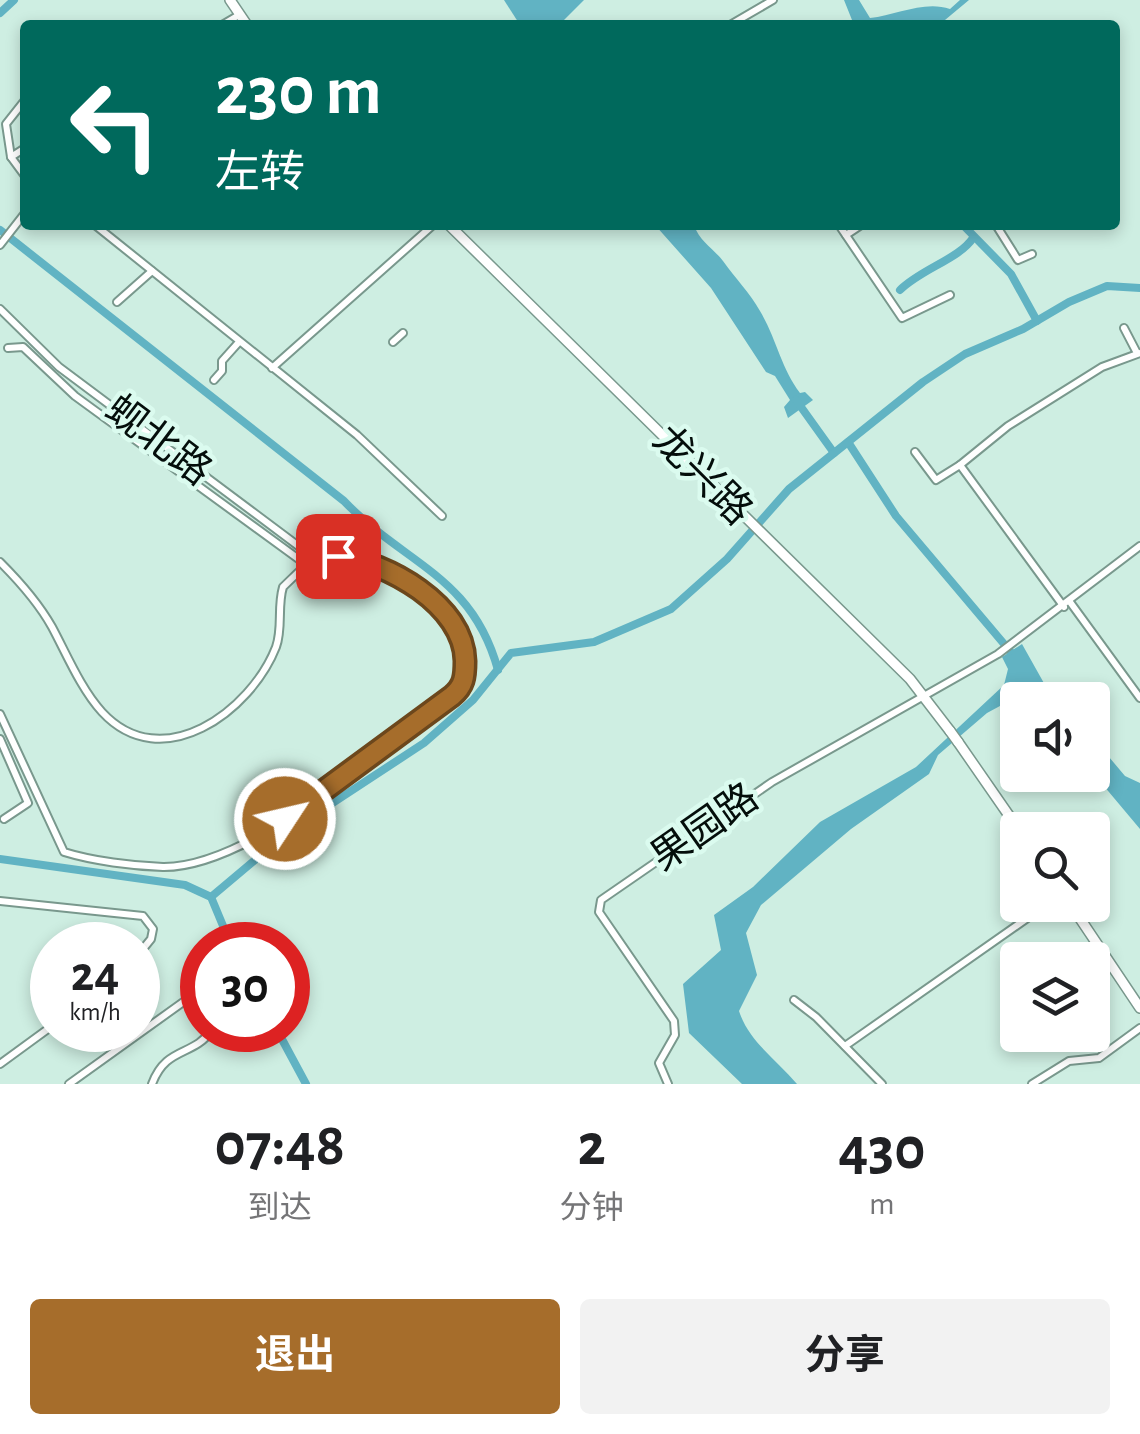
<!DOCTYPE html>
<html lang="zh">
<meta charset="utf-8">
<style>
:root{--surface:#fff;--page:#f2f2f2;--text:#202124;--muted:#757577;--accent:#a66d2b}
body{margin:0;font-family:"Alegreya Sans","Noto Sans SC",sans-serif;background:var(--page);color:var(--text);height:100vh;display:flex;flex-direction:column;font-size:38px;white-space:nowrap}
*{box-sizing:border-box;margin:0}
p{font-size:32px;color:var(--muted)}
.icon{flex:none;width:55px;height:55px;fill:none;stroke:currentColor;stroke-width:2;stroke-linecap:round;stroke-linejoin:round}
.map{position:relative;height:1084px;overflow:hidden}
.sheet{display:flex;flex-direction:column;background:var(--surface);flex:1}
.sheet>*{flex:none}
.banner{position:absolute;left:20px;top:20px;width:1100px;height:210px;border-radius:10px;box-shadow:0 5px 15px #0003;background:#00695c;color:#fff;overflow:hidden}
.tools{position:absolute;left:1000px;top:682px;display:grid;gap:20px}
.tools a{display:grid;place-items:center;width:110px;height:110px;border-radius:10px;background:var(--surface);box-shadow:0 5px 15px #0003;font-size:50px}
.speed{position:absolute;left:30px;top:922px;display:flex;gap:20px;font-size:50px;font-weight:700;text-align:center}
.speed>*{display:grid;place-content:center;width:130px;height:130px;border-radius:50%;background:var(--surface);box-shadow:0 5px 15px #0003;line-height:1}
.speed small{font-size:25px;font-weight:400}
.speed .limit{border:15px solid #d22;background:#fff;color:#111}
.pin{position:absolute;display:grid;place-items:center;width:85px;height:85px;color:#fff;margin:-42px;border-radius:20px;box-shadow:0 5px 15px #0006}
.me{position:absolute;width:110px;margin:-55px;rotate:55deg;stroke-linejoin:round;filter:drop-shadow(0 0 8px #0008)}
.turn{display:flex;align-items:center;gap:35px;height:210px;padding:0 30px;font-size:45px}
.turn .icon{width:130px;height:130px;stroke-width:2.5}
.turn b{display:block;font-size:70px;line-height:85px}
.eta{display:flex;justify-content:space-evenly;align-items:center;height:170px;text-align:center}
.eta b{font-size:60px;font-weight:700;line-height:70px}
.action{display:flex;gap:20px;margin-top:auto;padding:20px 30px}
.action a{flex:1;height:115px;border-radius:10px;background:var(--accent);color:#fff;font-size:40px;font-weight:700;line-height:115px;text-align:center}
.action a+a{background:var(--page);color:var(--text)}
.map>svg:first-child{display:block}
.water{fill:#61b3c3}
.lines{fill:none;stroke-linecap:round;stroke-linejoin:round}
.canal{stroke:#61b3c3;stroke-width:8}
.minor-casing{stroke:#79988d;stroke-width:10}
.tertiary-casing{stroke:#79988d;stroke-width:12}
.secondary-casing{stroke:#79988d;stroke-width:12}
.minor{stroke:#fff;stroke-width:6}
.tertiary{stroke:#fff;stroke-width:9}
.secondary{stroke:#fff;stroke-width:9}
.route-casing{stroke:#6c471c;stroke-width:25}
.route{stroke:#a66d2b;stroke-width:18}
.labels{text-anchor:middle;dominant-baseline:central;stroke-width:9;stroke-linejoin:round;paint-order:stroke}
.street-label{font-size:40px;fill:#040e0b;stroke:#dbfbef}
</style>
<div class="map">
<svg width="1140" height="1084" viewBox="0 0 1140 1084">
<rect width="100%" height="100%" fill="#ceeee2"/>
<!-- water -->
<g class="water">
<polygon points="504,0 584,0 559,25 520,25"/>
<path d="M844,0H859L870,18C896,15 925,0 950,9L960,0H969L939,25H854Z"/>
<path d="M655,225H694C700,242 713,248 723,261C735,278 750,293 760,311C777,340 781,368 800,393L805,392L813,400L788,418L784,407L790,400L775,376L766,372L711,288Z"/>
<path d="M1022,644L1045,685L1060,700H1031L1022,694L987,713L938,755L929,774L851,829L761,905L746,933L757,975L739,1011C749,1042 777,1060 797,1084H742L689,1033L683,984L721,950L714,915L753,887L820,822L916,767L1004,685L1008,669L1002,657Z"/>
<polygon points="1093,738 1125,776 1140,783 1140,829 1093,773"/>
</g>
<g class="lines">
<!-- canal -->
<g class="canal">
<polyline points="0,13 14,0"/>
<polyline points="963,225 1011,274 1037,321"/>
<path d="M0,230L344,501C405,565 472,575 498,670"/>
<path d="M900,290C921,269 959,259 973,238"/>
<polyline points="796,400 834,453"/>
<polyline points="848,442 896,516 1010,651"/>
<polyline points="0,859 185,885 211,897 231,945"/>
<polyline points="211,897 287,833 424,743 473,700 511,653 594,642 671,609 727,559 789,489 923,382 965,354 1023,329 1069,302 1107,286 1140,288"/>
<polyline points="277,1030 306,1084"/>
</g>
<defs>
<g id="minor">
<polyline points="222,25 239,15"/>
<polyline points="730,25 773,0"/>
<polyline points="25,100 6,124 11,157 25,176"/>
<polyline points="11,157 25,148"/>
<polyline points="95,225 357,435 442,516"/>
<polyline points="839,225 902,318 950,295"/>
<polyline points="996,225 1018,260 1032,254"/>
<polyline points="846,235 861,225"/>
<polyline points="0,245 25,213"/>
<polyline points="117,302 152,271"/>
<polyline points="0,309 59,367 301,548 323,529"/>
<polyline points="1124,328 1137,353"/>
<polyline points="393,342 403,333"/>
<polyline points="8,348 23,347 75,396 304,563"/>
<polyline points="272,368 433,225"/>
<polyline points="214,380 222,371 222,361 239,342"/>
<polyline points="915,452 936,480 960,465"/>
<path d="M0,562C20,582 38,602 52,627C67,655 81,689 102,712C162,777 251,711 276,647C283,628 277,607 283,587L313,558C333,554 355,556 374,564C413,580 504,651 452,696C383,749 250,868 163,867C133,866 93,861 64,852L0,714"/>
<polyline points="1070,602 1140,698"/>
<polyline points="1064,607 960,465 1008,426 1102,367 1140,353"/>
<polyline points="0,739 28,803 4,819"/>
<polyline points="0,901 143,916 153,929 151,939 138,955"/>
<polyline points="794,1000 816,1017 882,1084"/>
<polyline points="845,1046 1046,905"/>
<polyline points="0,1064 52,1026"/>
<polyline points="69,1084 186,1000 202,994"/>
<path d="M152,1084C166,1046 193,1057 212,1030"/>
<polyline points="668,1084 659,1063 675,1035 674,1021 599,912 601,900 772,782 998,654 1140,546"/>
<polyline points="1032,1084 1069,1061 1099,1058 1140,1028"/>
</g>
<g id="tertiary">
<polyline points="230,0 247,25"/>
<polyline points="449,225 910,679 950,731"/>
<polyline points="958,742 1019,830"/>
<polyline points="1071,905 1140,1008"/>
</g>
<polyline id="secondary" points="950,731 958,742"/>
</defs>
<!-- minor casing -->
<use href="#minor" class="minor-casing"/>
<!-- tertiary casing -->
<use href="#tertiary" class="tertiary-casing"/>
<!-- secondary casing -->
<use href="#secondary" class="secondary-casing"/>
<!-- minor -->
<use href="#minor" class="minor"/>
<!-- tertiary -->
<use href="#tertiary" class="tertiary"/>
<!-- secondary -->
<use href="#secondary" class="secondary"/>
</g>
<g class="lines">
<defs>
<path id="route" d="M285,819L452,696C464,686 465,677 465,661C464,605 387,562 338,556"/>
</defs>
<!-- route casing -->
<use href="#route" class="route-casing"/>
<!-- route -->
<use href="#route" class="route"/>
</g>
<g class="labels">
<!-- street labels -->
<g class="street-label">
<text transform="translate(158 441) rotate(37)">蚬北路</text>
<text transform="translate(702 476) rotate(45)">龙兴路</text>
<text transform="translate(705 828) rotate(-35)">果园路</text>
</g>
</g>
</svg>
<div class="tools">
<a><svg class="icon" aria-label="sound" viewBox="0 0 24 24"><path d="M4 9h4l5-4v14l-5-4H4zM17 9q2 3 0 6"/></svg></a>
<a><svg class="icon" aria-label="search" viewBox="0 0 24 24"><circle cx="10" cy="10" r="6"/><path d="M15 15l6 6"/></svg></a>
<a><svg class="icon" aria-label="layers" viewBox="0 0 24 24"><path d="M12 4l9 5-9 5-9-5zM3 14l9 5 9-5"/></svg></a>
</div>
<div class="speed"><div>24<small>km/h</small></div><div class="limit">30</div></div>
<div class="pin" style="left:338px;top:556px;background:#d93025"><svg class="icon" aria-label="arrive" viewBox="0 0 24 24"><path d="M6 21V4h12l-3 4 3 4H6"/></svg></div>
<svg class="me" style="left:285px;top:819px" viewBox="-20 -20 40 40"><circle r="17" fill="#a66d2b" stroke="#fff" stroke-width="3"/><path d="M0-11L8 9 0 5-8 9z" fill="#fff"/></svg>
<div class="banner">
<div class="turn"><svg class="icon" aria-label="left" viewBox="0 0 24 24"><path d="M17 20v-9H6M10 6l-5 5 5 5"/></svg><div><b>230 m</b>左转</div></div>
</div>
</div>
<section class="sheet">
<div class="eta">
<div><b>07:48</b><p>到达</p></div>
<div><b>2</b><p>分钟</p></div>
<div><b>430</b><p>m</p></div>
</div>
<div class="action"><a>退出</a><a>分享</a></div>
</section>
